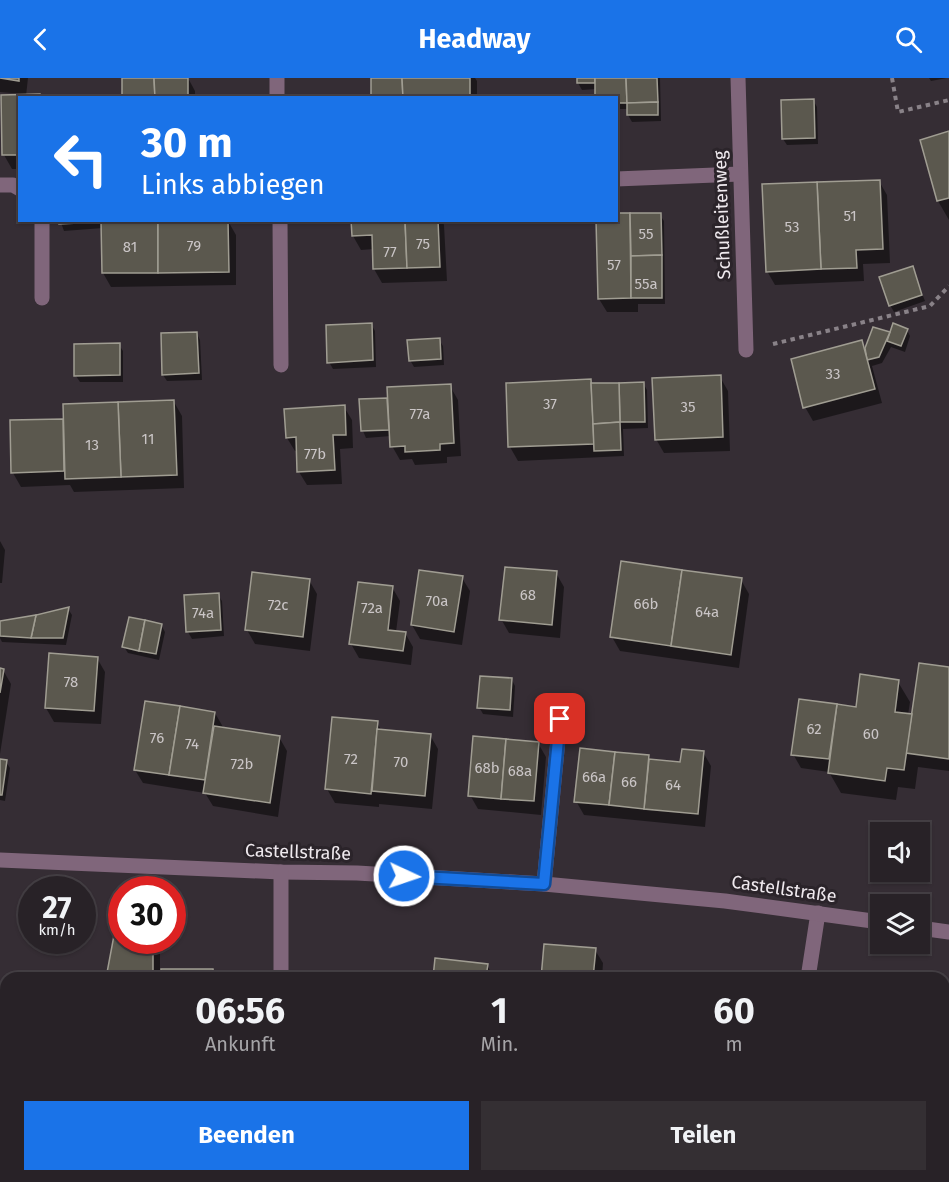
<!DOCTYPE html>
<html lang="de">
<meta charset="utf-8">
<style>
:root{--surface:#282227;--page:#342f33;--text:#f1f3f6;--muted:#a5a4a7;--line:#443f44;--accent:#1a73e8}
body{margin:0;font-family:"Fira Sans",sans-serif;background:var(--page);color:var(--text);height:100vh;display:flex;flex-direction:column;font-size:22px;white-space:nowrap}
*{box-sizing:border-box;margin:0}
p{font-size:20px;color:var(--muted)}
.icon{flex:none;width:33px;height:33px;fill:none;stroke:currentColor;stroke-width:2;stroke-linecap:round;stroke-linejoin:round}
.map{position:relative;flex:1;overflow:hidden}
.panel{position:absolute;left:0px;top:894px;width:950px;height:210px;display:flex;flex-direction:column;background:var(--surface);border-radius:18px 18px 0 0;box-shadow:0 2px 4px #0004,0 0 0 2px var(--line)}
.panel>*{flex:none}
.banner{position:absolute;left:18px;top:18px;width:600px;height:126px;border-radius:0px;box-shadow:0 2px 4px #0004,0 0 0 2px var(--line);background:#1a73e8;color:#fff;overflow:hidden}
.controls{position:absolute;left:870px;top:744px;display:grid;gap:12px}
.controls a{display:grid;place-items:center;width:60px;height:60px;border-radius:0px;background:var(--surface);box-shadow:0 2px 4px #0004,0 0 0 2px var(--line);font-size:30px}
.speed{position:absolute;left:18px;top:798px;display:flex;gap:12px;font-size:30px;font-weight:700;text-align:center}
.speed>*{display:grid;place-content:center;width:78px;height:78px;border-radius:50%;background:var(--surface);box-shadow:0 2px 4px #0004,0 0 0 2px var(--line);line-height:1}
.speed small{font-size:15px;font-weight:400}
.speed .limit{border:9px solid #d22;background:#fff;color:#111}
.pin{position:absolute;display:grid;place-items:center;width:51px;height:51px;color:#fff;margin:-26px;border-radius:12px;box-shadow:0 3px 9px #0006}
.me{position:absolute;width:66px;margin:-33px;rotate:93deg;stroke-linejoin:round;filter:drop-shadow(0 0 4px #0008)}
.turn{display:flex;align-items:center;gap:21px;height:126px;padding:0 24px;font-size:27px}
.turn .icon{width:78px;height:78px;stroke-width:2.5}
.turn b{display:block;font-size:42px;line-height:51px}
.eta{display:flex;justify-content:space-evenly;align-items:center;height:102px;text-align:center}
.eta b{font-size:36px;font-weight:700;line-height:42px}
.cta{display:flex;gap:12px;margin-top:auto;padding:12px 24px}
.cta a{flex:1;height:69px;border-radius:0px;background:var(--accent);color:#fff;font-size:24px;font-weight:700;line-height:69px;text-align:center}
.cta a+a{background:var(--page);color:var(--text)}
header{display:flex;justify-content:space-between;align-items:center;height:78px;padding:0 24px;background:var(--accent);color:#fff;font-size:27px;font-weight:700}
.map>svg:first-child{display:block}
.shadow{fill:#0007}
.building{fill:#5b584e;stroke:#a09d92;stroke-width:1.5}
.lines{fill:none;stroke-linecap:round;stroke-linejoin:round}
.path{stroke:#898288;stroke-width:4;stroke-dasharray:4.5 4.5;stroke-linecap:butt}
.service{stroke:#80667b;stroke-width:15}
.minor{stroke:#80667b;stroke-width:15}
.route-casing{stroke:#114b97;stroke-width:15}
.route{stroke:#1a73e8;stroke-width:10}
.labels{text-anchor:middle;dominant-baseline:central;stroke-width:6;stroke-linejoin:round;paint-order:stroke}
.number-label{font-size:15px;fill:#cac5c6}
.street-label{font-size:18px;fill:#efe9ee;stroke:#2b242a}
</style>
<header><svg class="icon" aria-label="back" viewBox="0 0 24 24"><path d="M15 5l-7 7 7 7"/></svg>Headway<svg class="icon" aria-label="search" viewBox="0 0 24 24"><circle cx="10" cy="10" r="6"/><path d="M15 15l6 6"/></svg></header>
<div class="map">
<svg width="949" height="1104" viewBox="0 0 949 1104">
<rect width="100%" height="100%" fill="#352d34"/>
<!-- shadow -->
<g class="shadow">
<polygon points="0,0 28,0 26,18 40,20 20,20 20,91 12,91 4,77 3,18 23,18 23,16 0,14"/>
<polygon points="124,0 188,0 195,13 195,20 124,20"/>
<polygon points="372,0 475,0 477,3 477,20 372,20"/>
<polygon points="578,0 660,0 661,43 632,44 628,37 628,31 616,31 616,20 596,11 582,12 578,5"/>
<polygon points="929,0 947,0 931,3"/>
<polygon points="813,22 817,29 818,66 787,67 783,61"/>
<polygon points="949,55 949,142 938,123 922,63"/>
<polygon points="879,103 887,117 890,185 863,186 864,203 775,207 767,193"/>
<polygon points="616,137 660,137 664,143 665,226 638,226 638,234 607,234 599,221"/>
<polygon points="60,142 101,142 102,145 130,142 165,142 165,145 228,143 236,157 236,207 111,209 103,195 103,150 64,153"/>
<polygon points="353,142 442,142 444,147 447,203 382,205 374,191 374,171 361,172 353,158"/>
<polygon points="912,190 925,223 894,234 890,227"/>
<polygon points="371,246 375,253 376,289 333,291 329,284"/>
<polygon points="874,251 891,256 907,252 910,258 905,274 891,269 882,285 872,288 882,325 813,343 805,329 862,264 866,271"/>
<polygon points="197,256 200,262 202,302 167,303 163,297"/>
<polygon points="439,262 443,268 444,287 414,289 410,282"/>
<polygon points="119,267 123,273 123,304 80,304 76,298"/>
<polygon points="720,299 728,313 730,373 664,375 656,361"/>
<polygon points="590,303 593,307 643,305 647,312 648,350 623,351 624,378 518,383 510,369"/>
<polygon points="450,308 458,322 461,378 447,379 447,385 415,387 412,381 400,382 392,368 391,358 366,360 363,353 361,323 389,321"/>
<polygon points="174,324 182,338 184,410 74,414 70,407 21,409 13,395 11,344 64,342"/>
<polygon points="344,329 352,342 353,370 340,371 342,406 307,407 299,394 298,373 295,373 287,360"/>
<polygon points="0,463 5,472 2,505 0,505"/>
<polygon points="556,495 564,509 560,560 509,555 501,541"/>
<polygon points="462,500 470,513 462,567 420,561 412,547"/>
<polygon points="309,502 317,516 310,573 255,566 247,552"/>
<polygon points="741,502 749,516 739,590 620,573 612,559"/>
<polygon points="392,509 400,523 396,554 405,555 413,569 411,587 359,580 351,566"/>
<polygon points="218,517 222,523 224,558 192,561 188,554 186,518"/>
<polygon points="68,531 72,537 66,567 2,564 0,560 0,550"/>
<polygon points="161,547 165,554 159,582 128,575 124,569"/>
<polygon points="97,580 105,594 101,646 54,644 46,630"/>
<polygon points="949,590 949,693 918,689 915,711 898,709 896,722 841,715 829,694 801,690 793,676 800,623 857,630 898,604 910,624 908,637 911,638"/>
<polygon points="0,592 3,592 11,606 0,676"/>
<polygon points="512,602 515,608 513,639 483,636 479,629"/>
<polygon points="215,635 223,649 279,659 287,673 278,739 213,728 205,715 143,705 135,692"/>
<polygon points="377,645 382,653 430,657 438,671 432,731 379,726 379,729 335,725 327,711"/>
<polygon points="538,665 546,679 541,737 478,731 470,717"/>
<polygon points="703,674 711,688 705,749 584,737 576,723 649,678 651,683 682,686"/>
<polygon points="0,683 6,684 10,690 5,723 0,722"/>
<polygon points="122,862 157,862 160,867 160,893 213,893 217,900 108,900"/>
<polygon points="595,872 603,885 602,900 543,900"/>
<polygon points="487,887 494,900 435,900"/>
<polygon points="0,907 6,908 6,978 4,970 0,969"/>
<polygon points="944,914 949,915 949,994 944,994"/>
<polygon points="346,1098 403,1098 405,1104 345,1104"/>
<polygon points="412,1098 471,1098 471,1104 415,1104"/>
<polygon points="602,1098 674,1098 673,1104 601,1104"/>
<polygon points="731,1098 782,1098 781,1104"/>
<polygon points="895,1098 931,1098 930,1104 897,1101"/>
</g>
<!-- building -->
<g class="building">
<polygon points="0,0 19,0 19,3"/>
<polygon points="122,0 154,0 155,20 122,20"/>
<polygon points="154,0 188,0 188,20 155,20"/>
<polygon points="371,0 402,0 403,20 371,20"/>
<polygon points="402,0 470,0 470,20 403,20"/>
<rect x="577" y="0" width="18" height="5"/>
<polygon points="595,0 626,0 627,25 616,25 616,20 595,20"/>
<polygon points="626,0 657,0 658,24 627,25"/>
<polygon points="40,16 40,20 20,20 20,77 2,77 1,17"/>
<polygon points="814,21 815,60 782,61 781,22"/>
<polygon points="658,24 658,37 627,37 627,25"/>
<polygon points="949,53 949,120 937,123 920,62"/>
<polygon points="880,102 883,171 856,172 857,190 821,191 817,104"/>
<polygon points="817,104 821,191 766,194 762,106"/>
<polygon points="616,135 630,135 631,220 598,221 596,142 616,142"/>
<polygon points="630,135 661,135 662,177 631,178"/>
<polygon points="59,142 99,142 99,144 59,146"/>
<polygon points="129,142 158,142 158,195 102,195 101,144"/>
<polygon points="228,142 229,194 158,195 158,143"/>
<polygon points="351,142 405,142 407,190 373,191 372,157 352,158"/>
<polygon points="405,142 438,142 440,189 407,190"/>
<polygon points="662,177 662,220 631,220 631,178"/>
<polygon points="913,188 922,217 889,228 879,199"/>
<polygon points="372,245 373,282 327,285 326,247"/>
<polygon points="893,245 908,251 901,268 887,263"/>
<polygon points="873,249 890,254 879,279 867,282 865,270"/>
<polygon points="197,254 199,295 162,297 161,255"/>
<polygon points="440,260 441,281 409,283 407,262"/>
<polygon points="862,262 875,311 803,330 791,281"/>
<polygon points="120,265 120,297 74,298 74,266"/>
<polygon points="721,297 723,359 655,362 652,300"/>
<polygon points="591,301 594,366 508,369 506,305"/>
<polygon points="644,304 645,344 620,344 619,305"/>
<polygon points="591,305 619,305 620,344 593,346"/>
<polygon points="451,306 454,365 440,366 440,372 405,374 405,368 390,369 387,309"/>
<polygon points="387,320 389,352 361,353 359,321"/>
<polygon points="174,322 177,397 121,399 118,324"/>
<polygon points="118,324 121,399 65,401 63,326"/>
<polygon points="345,327 346,357 333,357 335,392 297,394 296,359 286,360 284,331"/>
<polygon points="63,341 64,393 11,395 10,342"/>
<polygon points="620,344 621,372 594,373 593,346"/>
<polygon points="621,483 682,492 671,568 610,559"/>
<polygon points="505,489 557,493 552,547 499,542"/>
<polygon points="419,492 463,498 454,554 411,547"/>
<polygon points="682,492 742,500 731,577 671,568"/>
<polygon points="252,494 310,501 303,559 245,552"/>
<polygon points="358,504 393,508 388,552 406,554 403,573 349,566"/>
<polygon points="219,515 221,552 186,554 184,517"/>
<polygon points="69,529 63,560 31,560 36,537"/>
<polygon points="36,537 31,560 0,558 0,543"/>
<polygon points="129,539 145,542 139,573 122,569"/>
<polygon points="145,542 162,546 156,576 139,573"/>
<polygon points="49,575 98,579 94,633 45,630"/>
<polygon points="919,585 949,589 949,681 906,675"/>
<polygon points="0,590 4,591 0,615"/>
<polygon points="860,596 899,602 895,634 912,636 904,692 887,690 885,703 828,695 837,626 856,629"/>
<polygon points="480,598 512,600 510,632 477,630"/>
<polygon points="799,621 837,626 829,681 791,677"/>
<polygon points="145,623 180,628 169,697 134,692"/>
<polygon points="180,628 215,634 205,702 169,697"/>
<polygon points="332,639 378,643 371,716 325,711"/>
<polygon points="214,648 280,658 270,725 203,715"/>
<polygon points="377,651 431,656 425,718 372,713"/>
<polygon points="473,658 506,661 501,721 468,718"/>
<polygon points="506,661 539,664 534,723 501,721"/>
<polygon points="580,670 615,674 609,727 574,724"/>
<polygon points="682,671 704,673 698,736 644,731 649,681 680,684"/>
<polygon points="615,674 649,677 644,731 609,727"/>
<polygon points="0,681 7,682 2,717 0,717"/>
<polygon points="115,852 122,852 122,862 153,862 153,900 106,900"/>
<polygon points="544,866 596,870 593,900 541,900"/>
<polygon points="435,880 488,886 486,899 499,900 433,900"/>
<polygon points="161,891 213,891 214,900 161,900"/>
<polygon points="0,906 6,907 6,974 2,973 5,958 0,957"/>
<polygon points="944,913 949,913 949,982 944,981"/>
<rect x="344" y="1098" width="54" height="6"/>
<polygon points="600,1098 626,1098 625,1104 599,1104"/>
<polygon points="626,1098 664,1098 664,1104 625,1100"/>
</g>
<g class="lines">
<!-- path -->
<g class="path">
<polyline points="892,0 898,34 949,22"/>
<polyline points="773,266 930,228 949,208"/>
</g>
<!-- service -->
<g class="service">
<polyline points="277,0 277,20"/>
<polyline points="738,0 746,272"/>
<polyline points="616,101 740,96"/>
<polyline points="280,142 281,287"/>
<polyline points="544,806 560,641"/>
<polyline points="808,900 818,835"/>
<polyline points="777,1104 778,1098"/>
</g>
<!-- minor -->
<g class="minor">
<polyline points="0,107 13,107 20,111"/>
<polyline points="42,142 42,220"/>
<polyline points="0,782 281,794 357,795 544,806 725,823 880,844"/>
<polyline points="281,794 281,900"/>
<polyline points="920,850 949,854"/>
<polyline points="283,1098 283,1104"/>
</g>
</g>
<g class="lines">
<defs>
<polyline id="route" points="404,798 544,806 560,641"/>
</defs>
<!-- route casing -->
<use href="#route" class="route-casing"/>
<!-- route -->
<use href="#route" class="route"/>
</g>
<g class="labels">
<!-- number labels -->
<g class="number-label">
<text x="850" y="138">51</text>
<text x="792" y="149">53</text>
<text x="646" y="156">55</text>
<text x="423" y="166">75</text>
<text x="194" y="168">79</text>
<text x="130" y="169">81</text>
<text x="390" y="174">77</text>
<text x="614" y="187">57</text>
<text x="646" y="206">55a</text>
<text x="833" y="296">33</text>
<text x="550" y="326">37</text>
<text x="688" y="329">35</text>
<text x="420" y="336">77a</text>
<text x="148" y="361">11</text>
<text x="92" y="367">13</text>
<text x="315" y="376">77b</text>
<text x="528" y="517">68</text>
<text x="437" y="523">70a</text>
<text x="646" y="526">66b</text>
<text x="278" y="527">72c</text>
<text x="372" y="530">72a</text>
<text x="707" y="534">64a</text>
<text x="203" y="535">74a</text>
<text x="71" y="604">78</text>
<text x="814" y="651">62</text>
<text x="871" y="656">60</text>
<text x="157" y="660">76</text>
<text x="192" y="666">74</text>
<text x="351" y="681">72</text>
<text x="401" y="684">70</text>
<text x="242" y="686">72b</text>
<text x="487" y="690">68b</text>
<text x="520" y="693">68a</text>
<text x="594" y="699">66a</text>
<text x="629" y="704">66</text>
<text x="673" y="707">64</text>
</g>
<!-- street labels -->
<g class="street-label">
<text transform="translate(722 137) rotate(-92)">Schußleitenweg</text>
<text transform="translate(298 774) rotate(2)">Castellstraße</text>
<text transform="translate(784 811) rotate(8)">Castellstraße</text>
</g>
</g>
</svg>
<div class="controls">
<a><svg class="icon" aria-label="sound" viewBox="0 0 24 24"><path d="M4 9h4l5-4v14l-5-4H4zM17 9q2 3 0 6"/></svg></a>
<a><svg class="icon" aria-label="layers" viewBox="0 0 24 24"><path d="M12 4l9 5-9 5-9-5zM3 14l9 5 9-5"/></svg></a>
</div>
<div class="speed"><div>27<small>km/h</small></div><div class="limit">30</div></div>
<div class="pin" style="left:560px;top:641px;background:#d93025"><svg class="icon" aria-label="arrive" viewBox="0 0 24 24"><path d="M6 21V4h12l-3 4 3 4H6"/></svg></div>
<svg class="me" style="left:404px;top:798px" viewBox="-20 -20 40 40"><circle r="17" fill="#1a73e8" stroke="#fff" stroke-width="3"/><path d="M0-11L8 9 0 5-8 9z" fill="#fff"/></svg>
<div class="banner">
<div class="turn"><svg class="icon" aria-label="left" viewBox="0 0 24 24"><path d="M17 20v-9H6M10 6l-5 5 5 5"/></svg><div><b>30 m</b>Links abbiegen</div></div>
</div>
<section class="panel">
<div class="eta">
<div><b>06:56</b><p>Ankunft</p></div>
<div><b>1</b><p>Min.</p></div>
<div><b>60</b><p>m</p></div>
</div>
<div class="cta"><a>Beenden</a><a>Teilen</a></div>
</section>
</div>
